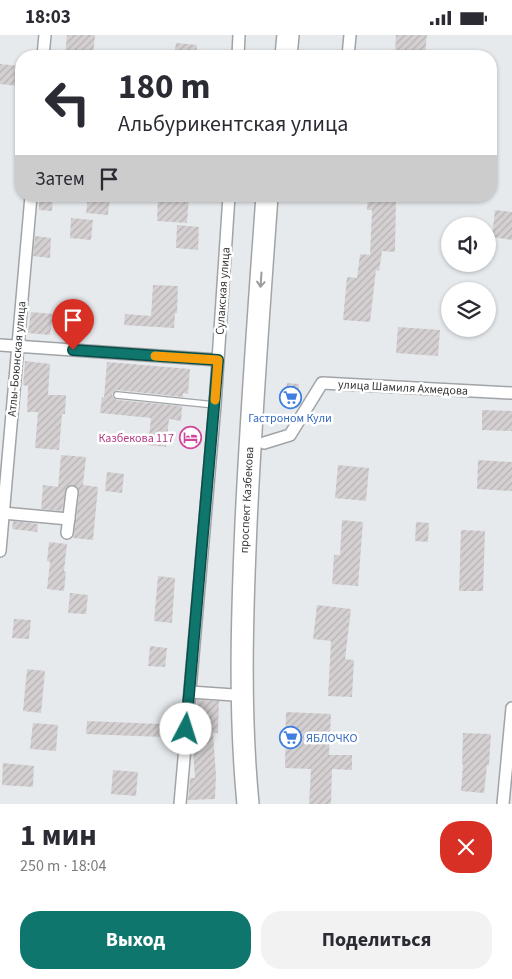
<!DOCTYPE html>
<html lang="ru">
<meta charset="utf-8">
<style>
:root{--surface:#fff;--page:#f2f2f3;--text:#2b2b33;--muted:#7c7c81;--accent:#0f766e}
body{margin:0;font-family:"Source Sans 3",sans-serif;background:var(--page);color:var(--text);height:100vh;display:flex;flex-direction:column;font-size:19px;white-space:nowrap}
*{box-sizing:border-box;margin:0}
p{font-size:16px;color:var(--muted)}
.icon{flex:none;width:28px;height:28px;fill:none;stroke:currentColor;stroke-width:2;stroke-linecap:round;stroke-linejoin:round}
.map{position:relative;height:769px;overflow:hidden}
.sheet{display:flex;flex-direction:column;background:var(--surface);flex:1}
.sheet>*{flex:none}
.hud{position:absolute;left:15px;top:15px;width:482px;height:152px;border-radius:20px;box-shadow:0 1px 4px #0004;background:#fff;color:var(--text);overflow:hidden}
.fabs{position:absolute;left:441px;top:182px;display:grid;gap:10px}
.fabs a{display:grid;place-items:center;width:55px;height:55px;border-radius:50%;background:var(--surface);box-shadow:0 1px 4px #0004;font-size:25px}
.pin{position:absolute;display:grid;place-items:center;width:42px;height:42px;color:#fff;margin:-51px -21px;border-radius:50% 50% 50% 0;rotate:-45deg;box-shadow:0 0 5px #0007}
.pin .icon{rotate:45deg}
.me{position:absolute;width:55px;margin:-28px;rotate:5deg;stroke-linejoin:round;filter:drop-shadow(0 0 4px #0008)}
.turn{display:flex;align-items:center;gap:18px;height:105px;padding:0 20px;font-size:22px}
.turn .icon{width:65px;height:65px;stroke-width:2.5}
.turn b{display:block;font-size:35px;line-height:42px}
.then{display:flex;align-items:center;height:48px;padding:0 20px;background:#0003;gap:10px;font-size:19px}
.round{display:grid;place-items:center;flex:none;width:52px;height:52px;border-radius:20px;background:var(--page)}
.overview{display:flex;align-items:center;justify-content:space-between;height:85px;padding:0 20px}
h1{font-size:30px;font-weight:700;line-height:38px}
.cta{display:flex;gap:10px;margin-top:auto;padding:10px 20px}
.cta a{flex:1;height:58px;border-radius:20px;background:var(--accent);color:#fff;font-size:20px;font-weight:700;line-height:58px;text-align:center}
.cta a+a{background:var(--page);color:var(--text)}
.status{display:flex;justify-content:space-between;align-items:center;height:35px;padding:0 25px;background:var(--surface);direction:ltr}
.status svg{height:14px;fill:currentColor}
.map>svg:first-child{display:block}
.building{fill:url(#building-hatch)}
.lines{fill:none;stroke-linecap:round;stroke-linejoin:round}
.lane-casing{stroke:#a1a4a7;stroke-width:8}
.street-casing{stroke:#a1a4a7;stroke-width:14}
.highway-casing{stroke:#a1a4a7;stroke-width:24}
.lane{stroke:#fff;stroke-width:5.5}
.street{stroke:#fff;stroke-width:11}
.highway{stroke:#fff;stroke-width:21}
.oneway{stroke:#9c9c9c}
.route-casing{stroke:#0a4d48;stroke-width:12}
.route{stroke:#0f766e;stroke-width:9}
.slow{stroke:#f59e0b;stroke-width:9}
.labels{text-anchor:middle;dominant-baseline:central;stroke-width:5;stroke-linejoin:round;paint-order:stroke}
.street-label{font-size:12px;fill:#38393a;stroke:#fff}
.shop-label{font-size:12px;fill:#366cbe;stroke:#fff}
.hotel-label{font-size:12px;fill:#b23c85;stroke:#fff;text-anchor:end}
</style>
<div class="status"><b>18:03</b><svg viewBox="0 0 49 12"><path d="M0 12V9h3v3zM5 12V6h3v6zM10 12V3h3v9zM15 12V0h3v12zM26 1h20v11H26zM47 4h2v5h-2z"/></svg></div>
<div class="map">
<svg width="512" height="769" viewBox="0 0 512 769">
<defs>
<pattern id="building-hatch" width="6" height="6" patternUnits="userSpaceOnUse" patternTransform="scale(1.25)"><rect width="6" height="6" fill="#d4d0d2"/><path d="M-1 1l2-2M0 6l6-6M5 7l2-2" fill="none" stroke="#b7b3b5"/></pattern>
</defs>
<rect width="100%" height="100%" fill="#e7eaed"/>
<!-- building -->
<g class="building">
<polygon points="67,0 95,0 93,21 65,21"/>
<polygon points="396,0 427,0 425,20 395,17"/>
<polygon points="176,8 197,10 196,21 174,21"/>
<polygon points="0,29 19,31 17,51 0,49"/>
<polygon points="39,161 53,161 52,176 39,175"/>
<polygon points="88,161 110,161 108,180 86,178"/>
<polygon points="158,161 189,161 187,188 157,186"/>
<polygon points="368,161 396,161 395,217 382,216 379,236 376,235 370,287 343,285 347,242 357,243 360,219 370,220 372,175 367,175"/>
<polygon points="495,175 512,177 512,205 492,202"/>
<polygon points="71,183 93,185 91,205 70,203"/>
<polygon points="177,190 199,192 198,215 176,213"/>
<polygon points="35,201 51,203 50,223 33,221"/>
<polygon points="153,250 178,251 177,278 175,278 174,293 124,290 125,279 151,281"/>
<polygon points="31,277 53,279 50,300 28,298"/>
<polygon points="398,292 440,295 438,321 396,318"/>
<polygon points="25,326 50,329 48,360 66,360 65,379 62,379 59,415 35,413 38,377 27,377 28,351 23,350"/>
<polygon points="107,327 190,334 188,359 183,358 183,362 117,355 112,359 113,362 117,365 182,371 181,386 169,384 166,412 148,410 151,383 100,378 102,362 104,363"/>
<polygon points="287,348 299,349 297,373 284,371"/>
<polygon points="482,375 512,376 512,396 482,395"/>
<polygon points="61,420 86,422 83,450 98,452 93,505 73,503 74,499 79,458 76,451 70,450 66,453 62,476 41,474 43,450 58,452"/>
<polygon points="478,425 512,427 512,456 477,454"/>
<polygon points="338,430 369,433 366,466 335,463"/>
<polygon points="107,437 124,439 122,458 105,456"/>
<polygon points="342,485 363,487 358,551 332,549 334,520 340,520"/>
<polygon points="13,486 38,489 37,497 12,494"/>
<polygon points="416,487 429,488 428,507 415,506"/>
<polygon points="461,495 485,496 483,556 459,556"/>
<polygon points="49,507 67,509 64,536 66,537 64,556 47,554 50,527 47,526"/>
<polygon points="158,541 175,543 172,588 154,586"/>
<polygon points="70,558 88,560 86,579 68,578"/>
<polygon points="317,570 351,574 345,624 354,625 352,662 328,661 331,606 313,604"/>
<polygon points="14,584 31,585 29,604 12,603"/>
<polygon points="150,611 167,613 165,632 148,631"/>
<polygon points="27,634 45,636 41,678 23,676"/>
<polygon points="197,665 219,666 218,698 213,698 216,740 215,764 188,765 190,743 195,743 193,716 200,716 202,687 195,687"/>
<polygon points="286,677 331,679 329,720 352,720 352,735 332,734 331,769 309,769 311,734 285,733"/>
<polygon points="87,686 161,689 161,702 86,699"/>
<polygon points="33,688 58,690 56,716 30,714"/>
<polygon points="463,698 491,699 489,730 487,730 484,758 461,756 463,729 462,729"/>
<polygon points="3,728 34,731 33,752 2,750"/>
<polygon points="113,735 138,737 136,761 111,759"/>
</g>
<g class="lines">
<defs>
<polyline id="lane" points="117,360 215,370"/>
<g id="street">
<polyline points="43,21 45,0"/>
<polyline points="238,21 239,0"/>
<polyline points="348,21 350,0"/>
<polyline points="0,310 218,325"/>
<polyline points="264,408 290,400 322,348 512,358"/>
<polyline points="3,478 69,484"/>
<polyline points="67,498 72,457"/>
<polyline points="0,516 31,161"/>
<polyline points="190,657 234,660"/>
<polyline points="180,769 215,370 229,161"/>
<polyline points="503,769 512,673"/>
</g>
<g id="highway">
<polyline points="286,21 288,0"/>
<path d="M248,769C239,676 242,582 246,489C251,380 259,271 267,161"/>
</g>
</defs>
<!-- lane casing -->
<use href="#lane" class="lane-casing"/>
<!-- street casing -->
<use href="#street" class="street-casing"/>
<!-- highway casing -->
<use href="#highway" class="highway-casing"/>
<!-- lane -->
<use href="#lane" class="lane"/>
<!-- street -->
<use href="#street" class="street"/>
<!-- highway -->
<use href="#highway" class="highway"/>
</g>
<!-- one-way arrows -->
<defs><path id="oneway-shaft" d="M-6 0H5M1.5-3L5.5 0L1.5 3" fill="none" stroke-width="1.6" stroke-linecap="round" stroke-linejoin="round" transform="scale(1.25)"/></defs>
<use class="oneway" href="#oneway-shaft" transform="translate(261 245) rotate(94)"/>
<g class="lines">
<defs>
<polyline id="route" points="73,315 218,325 186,694"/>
</defs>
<!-- route casing -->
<use href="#route" class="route-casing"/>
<!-- route -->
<use href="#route" class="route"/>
<!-- slow -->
<polyline class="slow" points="155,321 218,325 215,365"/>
</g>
<!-- icons -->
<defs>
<symbol id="supermarket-ring" viewBox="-11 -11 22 22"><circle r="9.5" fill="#fff" stroke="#3f7fe0" stroke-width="1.5"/><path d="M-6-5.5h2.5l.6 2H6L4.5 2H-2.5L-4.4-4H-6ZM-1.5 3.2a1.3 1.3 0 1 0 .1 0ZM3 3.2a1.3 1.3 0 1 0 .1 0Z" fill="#3f7fe0"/></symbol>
<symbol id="hotel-ring" viewBox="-11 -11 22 22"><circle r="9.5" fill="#fff" stroke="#d1479c" stroke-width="1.5"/><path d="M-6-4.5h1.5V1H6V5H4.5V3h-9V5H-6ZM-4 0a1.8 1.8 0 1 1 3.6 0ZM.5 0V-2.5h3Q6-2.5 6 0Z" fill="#d1479c"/></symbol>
</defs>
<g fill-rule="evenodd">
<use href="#supermarket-ring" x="278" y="350" width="25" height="25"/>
<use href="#hotel-ring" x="178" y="390" width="25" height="25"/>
<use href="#supermarket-ring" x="278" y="690" width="25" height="25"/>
</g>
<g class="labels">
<!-- street labels -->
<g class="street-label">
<text transform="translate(223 256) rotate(-86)">Сулакская улица</text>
<text transform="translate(17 324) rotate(-85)">Атлы-Боюнская улица</text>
<text transform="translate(403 353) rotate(3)">улица Шамиля Ахмедова</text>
<text transform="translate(247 465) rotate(-87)">проспект Казбекова</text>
</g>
<!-- shop labels -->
<g class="shop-label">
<text x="290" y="383">Гастроном Кули</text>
<text x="306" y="703" text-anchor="start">ЯБЛОЧКО</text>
</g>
<!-- hotel labels -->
<g class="hotel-label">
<text x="174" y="403">Казбекова 117</text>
</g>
</g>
</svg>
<div class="fabs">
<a><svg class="icon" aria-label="sound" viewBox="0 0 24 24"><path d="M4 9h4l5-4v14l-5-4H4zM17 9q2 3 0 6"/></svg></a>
<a><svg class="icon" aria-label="layers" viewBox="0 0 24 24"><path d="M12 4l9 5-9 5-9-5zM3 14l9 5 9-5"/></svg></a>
</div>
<div class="pin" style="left:73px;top:315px;background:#d93025"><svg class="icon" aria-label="arrive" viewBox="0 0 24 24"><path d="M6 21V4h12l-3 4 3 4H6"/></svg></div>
<svg class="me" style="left:186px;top:694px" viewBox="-20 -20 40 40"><circle r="19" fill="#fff"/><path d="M0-13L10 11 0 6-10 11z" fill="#0f766e"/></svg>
<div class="hud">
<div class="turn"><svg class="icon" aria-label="left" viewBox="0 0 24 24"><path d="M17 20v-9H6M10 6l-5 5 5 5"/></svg><div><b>180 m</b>Альбурикентская улица</div></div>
<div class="then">Затем<svg class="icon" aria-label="arrive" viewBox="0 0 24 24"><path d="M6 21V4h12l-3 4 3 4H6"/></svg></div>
</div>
</div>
<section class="sheet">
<div class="overview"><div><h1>1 мин</h1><p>250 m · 18:04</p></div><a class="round" style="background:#d93025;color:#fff"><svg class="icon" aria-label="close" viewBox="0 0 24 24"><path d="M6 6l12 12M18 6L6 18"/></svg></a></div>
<div class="cta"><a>Выход</a><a>Поделиться</a></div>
</section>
